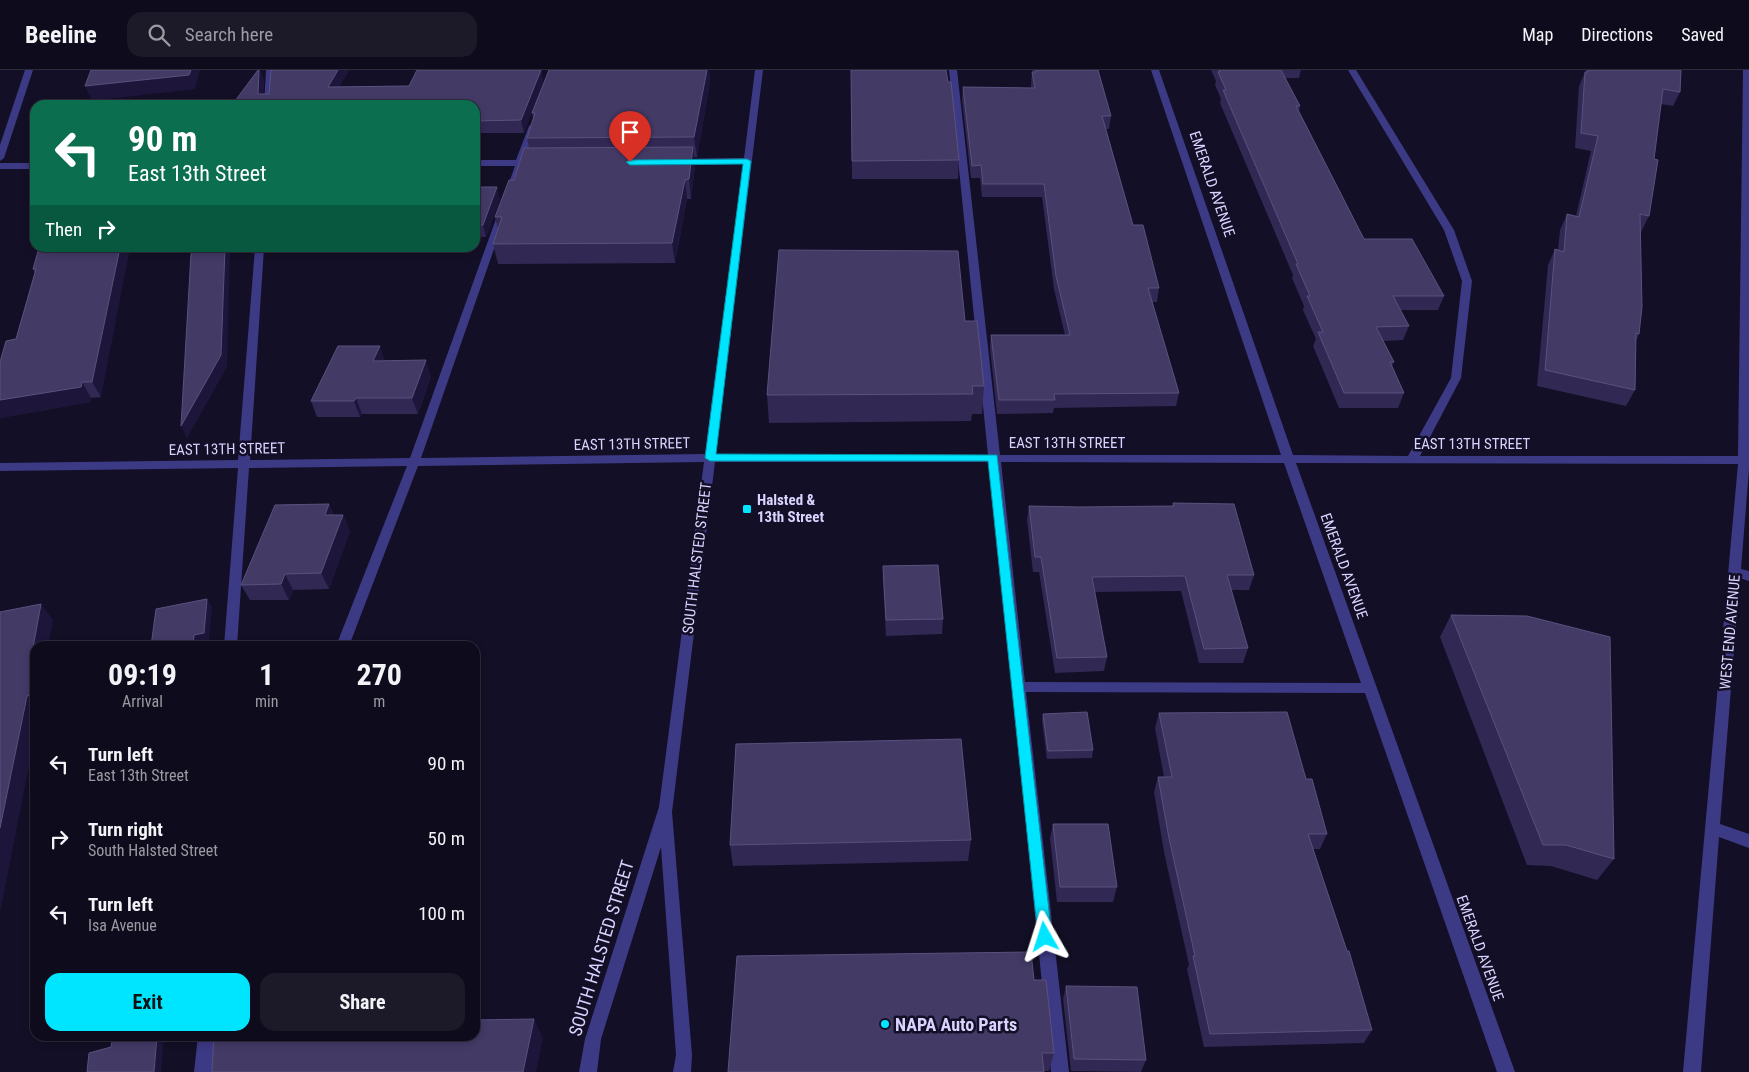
<!DOCTYPE html>
<style>
:root{--surface:#0e0b1c;--page:#1c1929;--text:#f1f3f6;--muted:#9b9ba3;--line:#2e2b3b;--accent:#00e5ff}
body{margin:0;font-family:"Roboto Condensed",sans-serif;background:var(--page);color:var(--text);height:100vh;display:flex;flex-direction:column;font-size:19px;white-space:nowrap}
*{box-sizing:border-box;margin:0}
p{font-size:16px;color:var(--muted)}
.icon{flex:none;width:28px;height:28px;fill:none;stroke:currentColor;stroke-width:2;stroke-linecap:round;stroke-linejoin:round}
.map{position:relative;flex:1;overflow:hidden}
.side{position:absolute;left:30px;top:571px;width:450px;height:400px;display:flex;flex-direction:column;background:var(--surface);border-radius:15px;box-shadow:0 2px 8px #0003,0 0 0 1px var(--line)}
.side>*{flex:none}
.top-card{position:absolute;left:30px;top:30px;width:450px;height:152px;border-radius:15px;box-shadow:0 2px 8px #0003,0 0 0 1px var(--line);background:#0b6e4f;color:#fff;overflow:hidden}
.pin{position:absolute;display:grid;place-items:center;width:42px;height:42px;color:#fff;margin:-51px -21px;border-radius:50% 50% 50% 0;rotate:-45deg;box-shadow:0 0 5px #0007}
.pin .icon{rotate:45deg}
.me{position:absolute;width:55px;margin:-28px;rotate:354deg;stroke-linejoin:round;filter:drop-shadow(0 0 4px #0008)}
.turn{display:flex;align-items:center;gap:18px;height:105px;padding:0 15px;font-size:22px}
.turn .icon{width:65px;height:65px;stroke-width:2.5}
.turn b{display:block;font-size:35px;line-height:42px}
.then{display:flex;align-items:center;height:48px;padding:0 15px;background:#0003;gap:10px;font-size:19px}
.eta{display:flex;justify-content:space-evenly;align-items:center;height:85px;text-align:center}
.eta b{font-size:30px;font-weight:700;line-height:35px}
.button{display:flex;gap:10px;margin-top:auto;padding:10px 15px}
.button a{flex:1;height:58px;border-radius:15px;background:var(--accent);color:#111;font-size:20px;font-weight:700;line-height:58px;text-align:center}
.button a+a{background:var(--page);color:var(--text)}
ul{padding:0;list-style:none}
li{display:flex;align-items:center;gap:15px;height:75px;padding:0 15px}
li div{flex:1}
li b{display:block;font-size:19px}
li em{font-style:normal}
header{display:flex;align-items:center;gap:30px;box-sizing:border-box;height:70px;padding:0 25px;background:var(--surface);border-bottom:1px solid var(--line)}
header strong{font-size:24px}
nav{display:flex;gap:28px;margin-inline-start:auto;font-size:18px}
.search{width:350px;height:45px;background:var(--page);display:flex;align-items:center;gap:12px;box-sizing:border-box;padding:0 18px;border-radius:15px;color:var(--muted);font-size:19px}
.map>svg:first-child{display:block}
.lines{fill:none;stroke-linecap:round;stroke-linejoin:round}
.minor{fill:#3d3a85;fill-rule:evenodd}
.wall{fill:#312854}
.shaded-wall{fill:#1d163a}
.building{fill:#433a66;stroke:#5a527e}
.route{fill:#00e5ff;stroke:#0095a6}
.poi-dot{fill:#00e5ff;stroke:#130f26;stroke-width:2}
.labels{text-anchor:middle;dominant-baseline:central;stroke-width:5;stroke-linejoin:round;paint-order:stroke}
.street-label{font-size:15px;fill:#d9d4ff;stroke:#130f26}
.poi-label{font-size:15px;font-weight:bold;fill:#d9d4ff;stroke:#130f26;text-anchor:start}
.near-street-label{font-size:18px;fill:#d9d4ff;stroke:#130f26}
.near-poi-label{font-size:18px;font-weight:bold;fill:#d9d4ff;stroke:#130f26;text-anchor:start}
</style>
<header>
<strong>Beeline</strong>
<div class="search"><svg class="icon" aria-label="search" viewBox="0 0 24 24"><circle cx="10" cy="10" r="6"/><path d="M15 15l6 6"/></svg>Search here</div>
<nav><a>Map</a><a>Directions</a><a>Saved</a></nav>
</header>
<div class="map">
<svg width="1749" height="1002" viewBox="0 0 1749 1002">
<rect width="100%" height="100%" fill="#130f26"/>
<g class="lines">
<!-- minor -->
<g class="minor">
<polygon points="25,0 33,0 4,88 0,91 0,75"/>
<polygon points="266,0 274,0 272,35 264,35"/>
<path d="M755,0H763L716,384L988,385L949,0H957L1000,385H1281L1151,0H1159L1293,385L1408,386L1451,308L1462,211L1444,160L1348,0H1356L1454,160L1472,211L1461,308L1420,386H1738L1743,0H1749V399L1741,499L1749,501V511L1740,508L1720,754L1749,764V778L1719,767L1701,1002H1683L1738,394L1296,393L1515,1002H1497L1365,623L1026,622L1069,1002H1051L989,392H715L672,742L692,985L691,1002H673L676,985L661,777L601,969L597,1002H579L585,969L659,737L704,392L418,396L349,576H336L407,396L249,398L237,576H224L238,398L0,401V393L238,390L255,178H264L250,390L410,388L515,96H475V90H516L529,56L533,53L537,56L525,90L531,93L523,96L421,388L705,384L743,94L680,95L676,92L680,89L744,88ZM1001,392L1284,393L1361,613L1025,612Z"/>
<rect x="0" y="93" width="35" height="6"/>
<polygon points="198,966 214,966 212,1002 194,1002"/>
</g>
</g>
<!-- wall -->
<g class="wall">
<polygon points="349,0 339,17 409,16 541,0 543,12 524,63 475,63 475,35 232,35 264,10 263,24 269,24"/>
<polygon points="549,0 709,0 710,12 697,87 694,87 695,96 691,129 687,129 675,193 498,194 493,174 498,159 495,147 529,78 527,68 533,49 532,43"/>
<polygon points="851,0 959,90 958,109 852,109"/>
<polygon points="1032,0 1098,0 1111,46 1109,59 1106,59 1133,155 1159,218 1157,232 1152,232 1179,323 1176,336 1054,338 1053,343 997,344 990,278 991,265 1065,265 1054,219 1042,127 982,127 980,108 971,108 962,30 963,17 1031,18 1031,15 1032,2 1033,2"/>
<polygon points="1211,0 1301,0 1299,8 1285,8 1300,36 1299,42 1364,169 1444,226 1438,240 1400,240 1409,256 1403,270 1383,271 1394,292 1392,296 1404,323 1398,338 1339,338 1313,276 1316,269 1303,240 1304,236 1292,208 1293,205 1220,33 1221,29 1215,15 1216,11"/>
<polygon points="1586,0 1681,0 1680,22 1673,36 1661,34 1654,89 1649,146 1641,162 1640,161 1639,264 1636,271 1635,320 1626,336 1537,316 1548,195 1555,179 1558,180 1560,160 1567,144 1576,146 1591,81 1575,78 1579,16"/>
<polygon points="475,117 500,129 486,167 475,167"/>
<polygon points="39,178 101,327 91,328 90,332 0,348 0,292 16,269 35,203 33,199"/>
<polygon points="965,251 984,316 982,344 972,344 971,351 769,353 767,325"/>
<polygon points="385,291 431,306 418,344 362,344 360,347 317,347 311,331"/>
<polygon points="1173,433 1254,505 1249,520 1231,520 1248,578 1243,593 1199,593 1181,521 1095,522 1107,587 1104,601 1055,603 1039,502 1033,502 1027,450 1029,436 1079,437 1172,436"/>
<polygon points="329,434 334,445 343,445 350,461 329,519 293,520 289,530 250,530 241,515"/>
<polygon points="883,496 943,549 942,564 886,566 883,512"/>
<polygon points="1451,545 1614,789 1597,810 1551,796 1527,795 1440,567"/>
<polygon points="1159,643 1306,709 1327,764 1320,779 1313,779 1372,960 1364,973 1204,977 1187,899 1189,895 1164,782 1154,722 1158,707 1164,707 1155,658"/>
<polygon points="1043,644 1093,680 1092,688 1047,689 1042,651"/>
<polygon points="1053,754 1117,817 1113,832 1057,832 1050,768"/>
<polygon points="971,770 968,791 733,796 730,775"/>
<polygon points="1034,910 1054,983 1049,1001 1044,1001"/>
<polygon points="1066,916 1146,990 1141,1002 1071,1001 1063,929"/>
</g>
<!-- shaded-wall -->
<g class="shaded-wall">
<polygon points="191,0 200,0 195,19 92,31 85,16"/>
<polygon points="259,0 260,0 264,10 263,35 258,24"/>
<polygon points="338,0 349,0 332,29 328,17"/>
<polygon points="541,0 543,12 524,63 521,50"/>
<polygon points="707,0 709,0 710,12 697,87 694,67"/>
<polygon points="693,77 695,96 691,129 689,109"/>
<polygon points="685,110 687,129 675,193 672,173"/>
<polygon points="497,117 500,129 486,167 483,155"/>
<polygon points="120,178 130,178 101,327 92,312"/>
<polygon points="225,178 230,178 227,297 187,368 181,356"/>
<polygon points="380,276 385,292 373,291"/>
<polygon points="426,290 431,306 418,344 412,328"/>
<polygon points="82,312 91,328 90,332 0,348 0,330"/>
<polygon points="356,328 362,344 360,347 354,331"/>
<polygon points="329,434 336,450 325,445"/>
<polygon points="343,445 350,461 329,519 321,503"/>
<polygon points="285,504 293,520 289,530 281,514"/>
<polygon points="207,529 212,537 209,571 199,573 198,576 193,576 194,565"/>
<polygon points="41,534 53,550 48,576 35,576 35,595 31,589"/>
<polygon points="35,624 35,665 0,843 0,758 27,626"/>
<polygon points="534,949 543,968 536,1002 523,1002"/>
<polygon points="157,966 164,966 161,1002 154,1002"/>
</g>
<!-- building -->
<g class="building">
<polygon points="91,0 191,0 189,5 85,16"/>
<polygon points="258,0 259,0 258,24 269,24 271,0 338,0 328,17 409,16 417,0 541,0 521,50 475,51 475,35 232,35"/>
<polygon points="549,0 707,0 694,67 527,68 535,43 532,43"/>
<polygon points="851,0 946,0 948,12 951,12 959,90 852,91"/>
<polygon points="1036,0 1098,0 1111,46 1102,46 1133,155 1143,155 1159,218 1148,218 1179,323 1054,324 1055,330 999,330 991,265 1070,265 1056,206 1044,114 983,114 981,95 972,96 963,17 1035,18 1032,2 1036,2"/>
<polygon points="1219,0 1281,0 1300,36 1296,36 1364,169 1412,169 1444,226 1393,226 1409,256 1376,257 1394,292 1390,292 1404,323 1344,323 1318,262 1323,262 1307,226 1310,226 1296,194 1298,194 1223,20 1226,20 1218,2 1220,2"/>
<polygon points="1588,0 1681,0 1680,22 1663,19 1654,89 1658,90 1649,146 1640,144 1642,237 1639,264 1636,263 1635,320 1545,300 1555,179 1564,182 1567,144 1579,147 1598,66 1581,63 1585,2 1588,2"/>
<polygon points="693,77 689,109 685,110 672,173 493,174 502,147 495,147 509,110 514,110 524,78"/>
<polygon points="475,117 497,117 483,155 475,155"/>
<polygon points="39,178 120,178 92,312 82,312 81,317 0,330 0,292 6,271 16,269 36,199 33,199"/>
<polygon points="195,178 225,178 221,285 181,356 191,184"/>
<polygon points="779,180 958,181 965,251 977,251 984,316 972,316 973,324 767,325"/>
<polygon points="338,276 380,276 373,291 426,290 412,328 356,328 354,331 311,331"/>
<polygon points="1173,433 1234,434 1254,505 1227,505 1248,578 1204,579 1185,506 1092,507 1107,587 1057,588 1041,487 1035,487 1029,436 1079,437 1174,436"/>
<polygon points="329,434 325,445 343,445 321,503 285,504 281,514 241,515 275,435"/>
<polygon points="938,495 943,549 886,550 883,496"/>
<polygon points="207,529 204,563 194,565 193,576 151,576 156,539"/>
<polygon points="41,534 31,589 35,588 35,624 27,626 0,758 0,542"/>
<polygon points="1451,545 1527,546 1610,567 1614,789 1566,775 1543,775"/>
<polygon points="1087,642 1093,680 1048,681 1043,644"/>
<polygon points="1287,642 1306,709 1312,709 1327,764 1308,764 1347,881 1349,881 1372,960 1210,964 1193,886 1195,886 1169,768 1158,707 1172,707 1159,643"/>
<polygon points="961,669 971,770 730,775 736,674"/>
<polygon points="1053,754 1108,754 1117,817 1060,817"/>
<polygon points="1031,882 1034,910 1046,910 1054,983 1042,983 1044,1002 728,1002 737,886"/>
<polygon points="1066,916 1137,917 1146,990 1074,989"/>
<polygon points="534,949 523,1002 212,1002 214,966 475,966 475,950"/>
<polygon points="113,966 157,966 154,1002 87,1002 89,983 111,977"/>
</g>
<!-- route -->
<polygon class="route" points="747,89 751,91 716,384 997,385 1052,867 1050,872 1045,874 1040,872 1038,867 988,391 710,391 705,388 743,94 630,95 626,92 630,90"/>
<!-- markers -->
<g class="poi-dot">
<rect x="742" y="434" width="10" height="10" rx="2.5"/>
<circle cx="885" cy="954" r="5"/>
</g>
<g class="labels">
<!-- street labels -->
<g class="street-label">
<text transform="translate(1212 114) rotate(71)">EMERALD AVENUE</text>
<text x="1067" y="373">EAST 13TH STREET</text>
<text transform="translate(632 374) rotate(-1)">EAST 13TH STREET</text>
<text x="1472" y="374">EAST 13TH STREET</text>
<text transform="translate(227 379) rotate(-1)">EAST 13TH STREET</text>
<text transform="translate(697 488) rotate(-83)">SOUTH HALSTED STREET</text>
<text transform="translate(1344 496) rotate(70)">EMERALD AVENUE</text>
<text transform="translate(1730 562) rotate(-85)">WEST END AVENUE</text>
<text transform="translate(1480 878) rotate(70)">EMERALD AVENUE</text>
</g>
<!-- poi labels -->
<g class="poi-label">
<text x="757" y="430">Halsted &amp;<tspan x="757" dy="17">13th Street</tspan></text>
</g>
<!-- near-street labels -->
<g class="near-street-label">
<text transform="translate(601 878) rotate(-73)">SOUTH HALSTED STREET</text>
</g>
<!-- near-poi labels -->
<g class="near-poi-label">
<text x="895" y="954">NAPA Auto Parts</text>
</g>
</g>
</svg>
<div class="pin" style="left:630px;top:92px;background:#d93025"><svg class="icon" aria-label="arrive" viewBox="0 0 24 24"><path d="M6 21V4h12l-3 4 3 4H6"/></svg></div>
<svg class="me" style="left:1045px;top:867px" viewBox="-20 -20 40 40"><path d="M0-17L14 15 0 8-14 15z" fill="#00e5ff" stroke="#fff" stroke-width="4"/></svg>
<div class="top-card">
<div class="turn"><svg class="icon" aria-label="left" viewBox="0 0 24 24"><path d="M17 20v-9H6M10 6l-5 5 5 5"/></svg><div><b>90 m</b>East 13th Street</div></div>
<div class="then">Then<svg class="icon" aria-label="right" viewBox="0 0 24 24"><path d="M7 20v-9h11M14 6l5 5-5 5"/></svg></div>
</div>
<section class="side">
<div class="eta">
<div><b>09:19</b><p>Arrival</p></div>
<div><b>1</b><p>min</p></div>
<div><b>270</b><p>m</p></div>
</div>
<ul>
<li><svg class="icon" aria-label="left" viewBox="0 0 24 24"><path d="M17 20v-9H6M10 6l-5 5 5 5"/></svg><div><b>Turn left</b><p>East 13th Street</p></div><em>90 m</em></li>
<li><svg class="icon" aria-label="right" viewBox="0 0 24 24"><path d="M7 20v-9h11M14 6l5 5-5 5"/></svg><div><b>Turn right</b><p>South Halsted Street</p></div><em>50 m</em></li>
<li><svg class="icon" aria-label="left" viewBox="0 0 24 24"><path d="M17 20v-9H6M10 6l-5 5 5 5"/></svg><div><b>Turn left</b><p>Isa Avenue</p></div><em>100 m</em></li>
</ul>
<div class="button"><a>Exit</a><a>Share</a></div>
</section>
</div>
